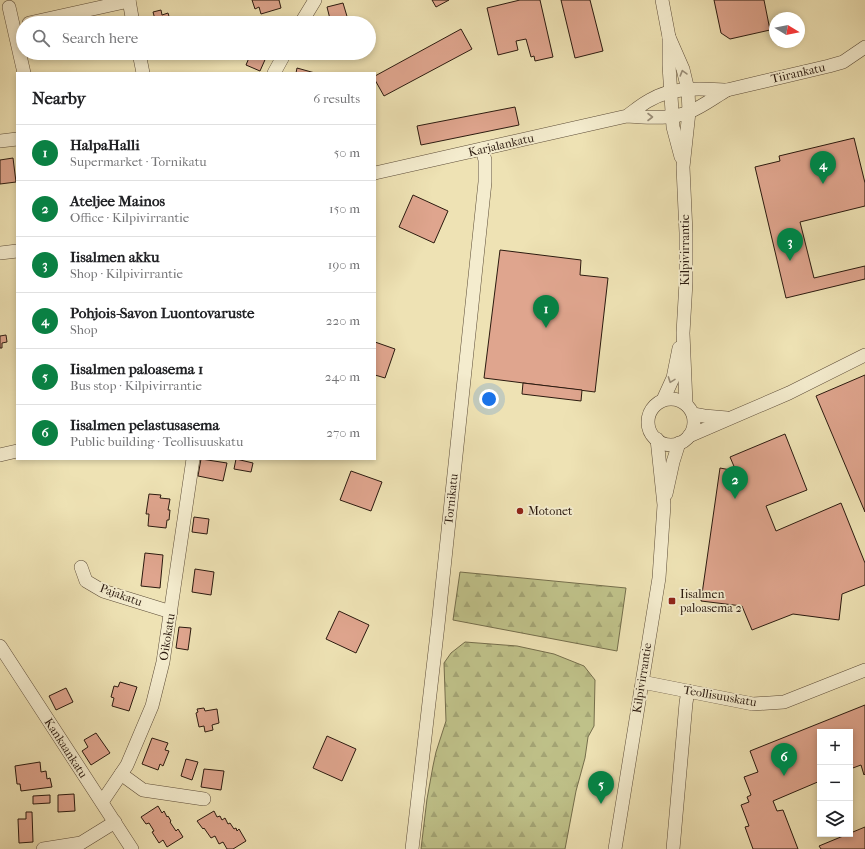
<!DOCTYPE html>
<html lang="en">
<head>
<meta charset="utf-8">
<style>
  body { margin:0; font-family:"IM FELL French Canon",serif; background:#f2f2f2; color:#202124 }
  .controls { position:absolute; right:12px; bottom:12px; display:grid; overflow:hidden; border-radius:0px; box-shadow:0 2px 6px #0003 }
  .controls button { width:36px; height:36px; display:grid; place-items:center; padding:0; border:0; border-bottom:1px solid #e0e0e0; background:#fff; color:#202124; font:20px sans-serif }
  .compass { position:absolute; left:769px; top:12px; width:36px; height:36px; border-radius:50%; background:#fff; box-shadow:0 2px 6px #0003; rotate:100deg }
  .you { position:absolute; left:489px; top:399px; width:14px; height:14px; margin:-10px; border:3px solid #fff; border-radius:50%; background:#1a73e8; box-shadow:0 0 0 6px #1a73e833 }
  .badge { display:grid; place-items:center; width:26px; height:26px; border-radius:50%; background:#0b8043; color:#fff; font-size:13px; font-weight:700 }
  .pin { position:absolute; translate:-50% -33px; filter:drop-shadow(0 1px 2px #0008) }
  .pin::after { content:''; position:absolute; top:21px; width:14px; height:12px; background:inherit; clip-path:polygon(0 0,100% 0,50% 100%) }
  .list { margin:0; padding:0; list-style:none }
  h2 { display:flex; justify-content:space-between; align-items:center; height:52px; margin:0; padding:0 16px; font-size:17px }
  h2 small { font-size:13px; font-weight:400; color:#757577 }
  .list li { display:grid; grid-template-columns:26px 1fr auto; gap:12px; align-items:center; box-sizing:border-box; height:56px; padding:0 16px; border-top:1px solid #e0e0e0 }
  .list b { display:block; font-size:15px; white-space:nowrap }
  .list p { margin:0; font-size:13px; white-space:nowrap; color:#757577 }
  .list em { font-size:13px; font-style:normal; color:#757577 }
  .icon { flex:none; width:22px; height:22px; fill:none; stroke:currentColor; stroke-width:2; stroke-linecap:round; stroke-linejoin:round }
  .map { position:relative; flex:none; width:865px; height:849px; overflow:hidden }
  .search { position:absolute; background:#fff; box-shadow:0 2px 6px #0003; left:16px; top:16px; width:360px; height:44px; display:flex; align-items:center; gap:10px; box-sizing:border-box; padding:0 14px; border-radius:22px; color:#757577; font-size:15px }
  .panel { position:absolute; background:#fff; box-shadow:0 2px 6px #0003; left:16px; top:72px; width:360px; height:388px; border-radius:0px }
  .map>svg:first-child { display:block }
  .forest { fill:url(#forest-firs); stroke:#756e4c }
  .building { fill:#dfa58e; stroke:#2b1a0f }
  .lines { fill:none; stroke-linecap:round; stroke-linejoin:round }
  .minor-casing { stroke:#5c4c38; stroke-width:14 }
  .minor { stroke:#f4ecce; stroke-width:13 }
  .oneway { stroke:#9a8e78 }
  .poi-dot { fill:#8f2418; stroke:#f4ecce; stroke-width:1.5 }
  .labels { text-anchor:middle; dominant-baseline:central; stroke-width:3.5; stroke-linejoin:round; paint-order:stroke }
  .street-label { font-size:12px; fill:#2b1a0f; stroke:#f4ecce }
  .poi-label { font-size:12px; fill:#2b1a0f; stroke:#f4ecce; text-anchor:start }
</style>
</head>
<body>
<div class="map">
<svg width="865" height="849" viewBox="0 0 865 849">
  <defs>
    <pattern id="forest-firs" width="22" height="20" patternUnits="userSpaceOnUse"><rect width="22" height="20" fill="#bfc189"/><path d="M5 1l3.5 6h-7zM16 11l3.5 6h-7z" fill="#a4a575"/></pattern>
  </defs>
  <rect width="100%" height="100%" fill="#eee2b4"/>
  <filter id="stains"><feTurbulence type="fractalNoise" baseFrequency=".005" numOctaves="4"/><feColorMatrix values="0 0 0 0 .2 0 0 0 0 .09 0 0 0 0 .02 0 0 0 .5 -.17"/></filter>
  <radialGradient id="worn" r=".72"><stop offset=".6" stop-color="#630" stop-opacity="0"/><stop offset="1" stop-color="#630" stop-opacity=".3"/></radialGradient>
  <g class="forest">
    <polygon points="460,572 626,588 617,651 453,620"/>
    <polygon points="465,642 517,646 554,654 584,666 595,680 594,726 588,737 585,758 576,791 565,849 421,849 427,799 433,766 436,752 446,721 444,663 451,653"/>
  </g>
  <g class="building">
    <polygon points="252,0 279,0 281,8 261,14 259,7 255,9"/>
    <polygon points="432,0 449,0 436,7"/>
    <polygon points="520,0 540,0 553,57 535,61 534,56 531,57 526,39 516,41 518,50 498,55 487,8"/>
    <polygon points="561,0 590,0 603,51 575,58"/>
    <polygon points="714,0 764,0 770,30 730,39 721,33"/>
    <polygon points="343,3 349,23 331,23 327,7"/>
    <polygon points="161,10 162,15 168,13 171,23 156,23 153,12"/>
    <polygon points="461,29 472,49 384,96 375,80 375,76"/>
    <polygon points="251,53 268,53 260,71 246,65"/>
    <polygon points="297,68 315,73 296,73"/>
    <polygon points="515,107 519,125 421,145 417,126"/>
    <polygon points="854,138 865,183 865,206 800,222 814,278 865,266 865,279 786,298 755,167 780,161 779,156"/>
    <polygon points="13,158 16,182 0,184 0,160"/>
    <polygon points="413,195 448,211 434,243 399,227"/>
    <polygon points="500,250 581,260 580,275 608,278 595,392 484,378"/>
    <polygon points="6,335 7,342 2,343 2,348 0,348 0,336"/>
    <polygon points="375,342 395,349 385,378 375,375"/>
    <polygon points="865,375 865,512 816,396"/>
    <polygon points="523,383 582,390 581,401 522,394"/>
    <polygon points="785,434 807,490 766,506 776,531 841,503 865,563 865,585 842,594 839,620 793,614 752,630 742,606 701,601 720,468 736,471 730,457"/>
    <polygon points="201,459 227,463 223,481 198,476"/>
    <polygon points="236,459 253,463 251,472 234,469"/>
    <polygon points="351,471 382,482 371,511 340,500"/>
    <polygon points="149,494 161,495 160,498 170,499 168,510 170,510 169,520 167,520 166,528 148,526 149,514 146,514"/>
    <polygon points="194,517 209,519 207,534 192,532"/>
    <polygon points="145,553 163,555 160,588 141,586"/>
    <polygon points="195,569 214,572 211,595 192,592"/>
    <polygon points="339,611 369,625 356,653 326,639"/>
    <polygon points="179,627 191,628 188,650 176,648"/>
    <polygon points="120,682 137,687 129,711 112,706 114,698 111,697 114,686 118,687"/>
    <polygon points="66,688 73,702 56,710 49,696"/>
    <polygon points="865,705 865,774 864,775 861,765 850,769 850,732 820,732 820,781 773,801 777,811 783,810 798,849 753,849 745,827 749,826 741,805 749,802 747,797 751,795 744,777 758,772 750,751"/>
    <polygon points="204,708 205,711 217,709 219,723 212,725 213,730 205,732 204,726 199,727 196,713 198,712 197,709"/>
    <polygon points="96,733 110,753 91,765 82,751 88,747 84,740"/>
    <polygon points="327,736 356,749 342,781 313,768"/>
    <polygon points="152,738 168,743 165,750 169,751 163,766 160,764 158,770 142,764"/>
    <polygon points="186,759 198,762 192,780 181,776"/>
    <polygon points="40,762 41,772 46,771 47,779 50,778 52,787 21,791 20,784 17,784 15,766"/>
    <polygon points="204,769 224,771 221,790 201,787"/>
    <polygon points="74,794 75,811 58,812 58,795"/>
    <polygon points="50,795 50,803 33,804 33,796"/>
    <polygon points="158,806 162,813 164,811 167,817 168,816 171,821 170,822 176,831 178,829 183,837 167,847 163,840 159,843 152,832 154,831 149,823 146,824 141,817"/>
    <polygon points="214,811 217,817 220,816 222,820 225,818 228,824 230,823 234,829 236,828 237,831 239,829 246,841 233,849 227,849 223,842 219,844 215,836 211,838 204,828 203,829 197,821"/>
    <polygon points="26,812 32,812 33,842 19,843 18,819 26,819"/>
    <polygon points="865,827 865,849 821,849 819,846"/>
  </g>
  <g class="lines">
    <g class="minor-casing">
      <g id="minor">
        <polyline points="129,0 133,23"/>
        <polyline points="662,0 669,37 669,65 673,127 681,157"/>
        <polyline points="9,7 24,73"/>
        <polyline points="29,23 129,1"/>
        <polyline points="301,23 315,0"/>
        <polyline points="669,37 683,69 688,90 689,112 683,167 686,233 686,282 683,333 686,404"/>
        <polyline points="139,53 143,73"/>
        <polyline points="274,73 285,53"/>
        <polyline points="727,90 829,66 843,62 865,47"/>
        <polyline points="0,141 17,139"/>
        <path d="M375,173L627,116C646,117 670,120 689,112C702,107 715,97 727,90C702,89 673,86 650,100C642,104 634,111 627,116"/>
        <polyline points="0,253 17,251"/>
        <circle cx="671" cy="422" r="23"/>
        <polyline points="663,400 673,378 679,348"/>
        <polyline points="693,414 704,416 727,418"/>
        <polyline points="689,436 789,393 865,355"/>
        <polyline points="0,455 17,451"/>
        <polyline points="666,494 673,462 679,443"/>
        <polyline points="81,567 86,581 103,591 171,612"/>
        <polyline points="0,646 132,849"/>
        <polyline points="642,682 753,704 784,702 865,670"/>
        <polyline points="121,774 143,790 204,799"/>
        <polyline points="102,802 127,765 152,706 163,662 193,459"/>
        <polyline points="43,849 81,843 115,822"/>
        <polyline points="412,849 438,625 485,182 485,160 482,149"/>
        <polyline points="615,849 659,578 664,505 657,439"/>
        <polyline points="673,849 686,703 688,691"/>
      </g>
    </g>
    <use href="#minor" class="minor"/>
  </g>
  <defs><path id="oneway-chevron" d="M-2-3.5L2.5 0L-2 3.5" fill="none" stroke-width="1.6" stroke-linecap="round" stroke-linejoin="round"/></defs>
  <g class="oneway">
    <use href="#oneway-chevron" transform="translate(683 73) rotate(-106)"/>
    <use href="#oneway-chevron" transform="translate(650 117)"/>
    <use href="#oneway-chevron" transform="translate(671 380) rotate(110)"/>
  </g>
  <g class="poi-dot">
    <circle cx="520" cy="511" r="4"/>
    <rect x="668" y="597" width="8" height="8" rx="2"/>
  </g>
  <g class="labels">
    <g class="street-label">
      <text transform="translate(798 73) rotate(-13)">Tiirankatu</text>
      <text transform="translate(501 145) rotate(-13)">Karjalankatu</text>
      <text transform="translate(685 250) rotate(-90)">Kilpivirrantie</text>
      <text transform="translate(451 499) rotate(-84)">Tornikatu</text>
      <text transform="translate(121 595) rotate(20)">Pajakatu</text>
      <text transform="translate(167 637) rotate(-81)">Oikokatu</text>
      <text transform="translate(642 678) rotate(-81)">Kilpivirrantie</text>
      <text transform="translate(720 696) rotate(10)">Teollisuuskatu</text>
      <text transform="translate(66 748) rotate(57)">Kankaankatu</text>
    </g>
    <g class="poi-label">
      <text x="528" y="511">Motonet</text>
      <text x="680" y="594">Iisalmen<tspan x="680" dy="14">paloasema 2</tspan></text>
    </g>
  </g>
  <rect width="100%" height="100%" filter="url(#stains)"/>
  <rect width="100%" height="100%" fill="url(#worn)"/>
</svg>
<div class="controls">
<button>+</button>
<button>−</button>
<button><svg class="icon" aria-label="layers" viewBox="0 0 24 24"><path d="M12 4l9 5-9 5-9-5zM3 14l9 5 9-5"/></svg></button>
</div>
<svg class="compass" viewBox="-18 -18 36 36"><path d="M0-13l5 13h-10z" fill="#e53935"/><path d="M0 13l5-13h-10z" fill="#757577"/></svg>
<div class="you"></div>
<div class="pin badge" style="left:546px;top:328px">1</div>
<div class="pin badge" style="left:735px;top:499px">2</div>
<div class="pin badge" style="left:790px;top:261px">3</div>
<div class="pin badge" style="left:823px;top:184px">4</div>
<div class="pin badge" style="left:601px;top:804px">5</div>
<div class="pin badge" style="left:784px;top:776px">6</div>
<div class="search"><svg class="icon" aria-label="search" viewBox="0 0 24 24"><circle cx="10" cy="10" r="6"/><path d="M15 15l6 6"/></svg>Search here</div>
<section class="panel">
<h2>Nearby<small>6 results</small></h2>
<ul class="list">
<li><span class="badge">1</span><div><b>HalpaHalli</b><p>Supermarket · Tornikatu</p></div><em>50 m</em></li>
<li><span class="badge">2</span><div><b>Ateljee Mainos</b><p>Office · Kilpivirrantie</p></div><em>150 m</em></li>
<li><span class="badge">3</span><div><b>Iisalmen akku</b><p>Shop · Kilpivirrantie</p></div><em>190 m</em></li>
<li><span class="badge">4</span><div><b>Pohjois-Savon Luontovaruste</b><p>Shop</p></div><em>220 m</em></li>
<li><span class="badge">5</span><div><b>Iisalmen paloasema 1</b><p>Bus stop · Kilpivirrantie</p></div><em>240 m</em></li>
<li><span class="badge">6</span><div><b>Iisalmen pelastusasema</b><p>Public building · Teollisuuskatu</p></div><em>270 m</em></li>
</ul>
</section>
</div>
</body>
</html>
